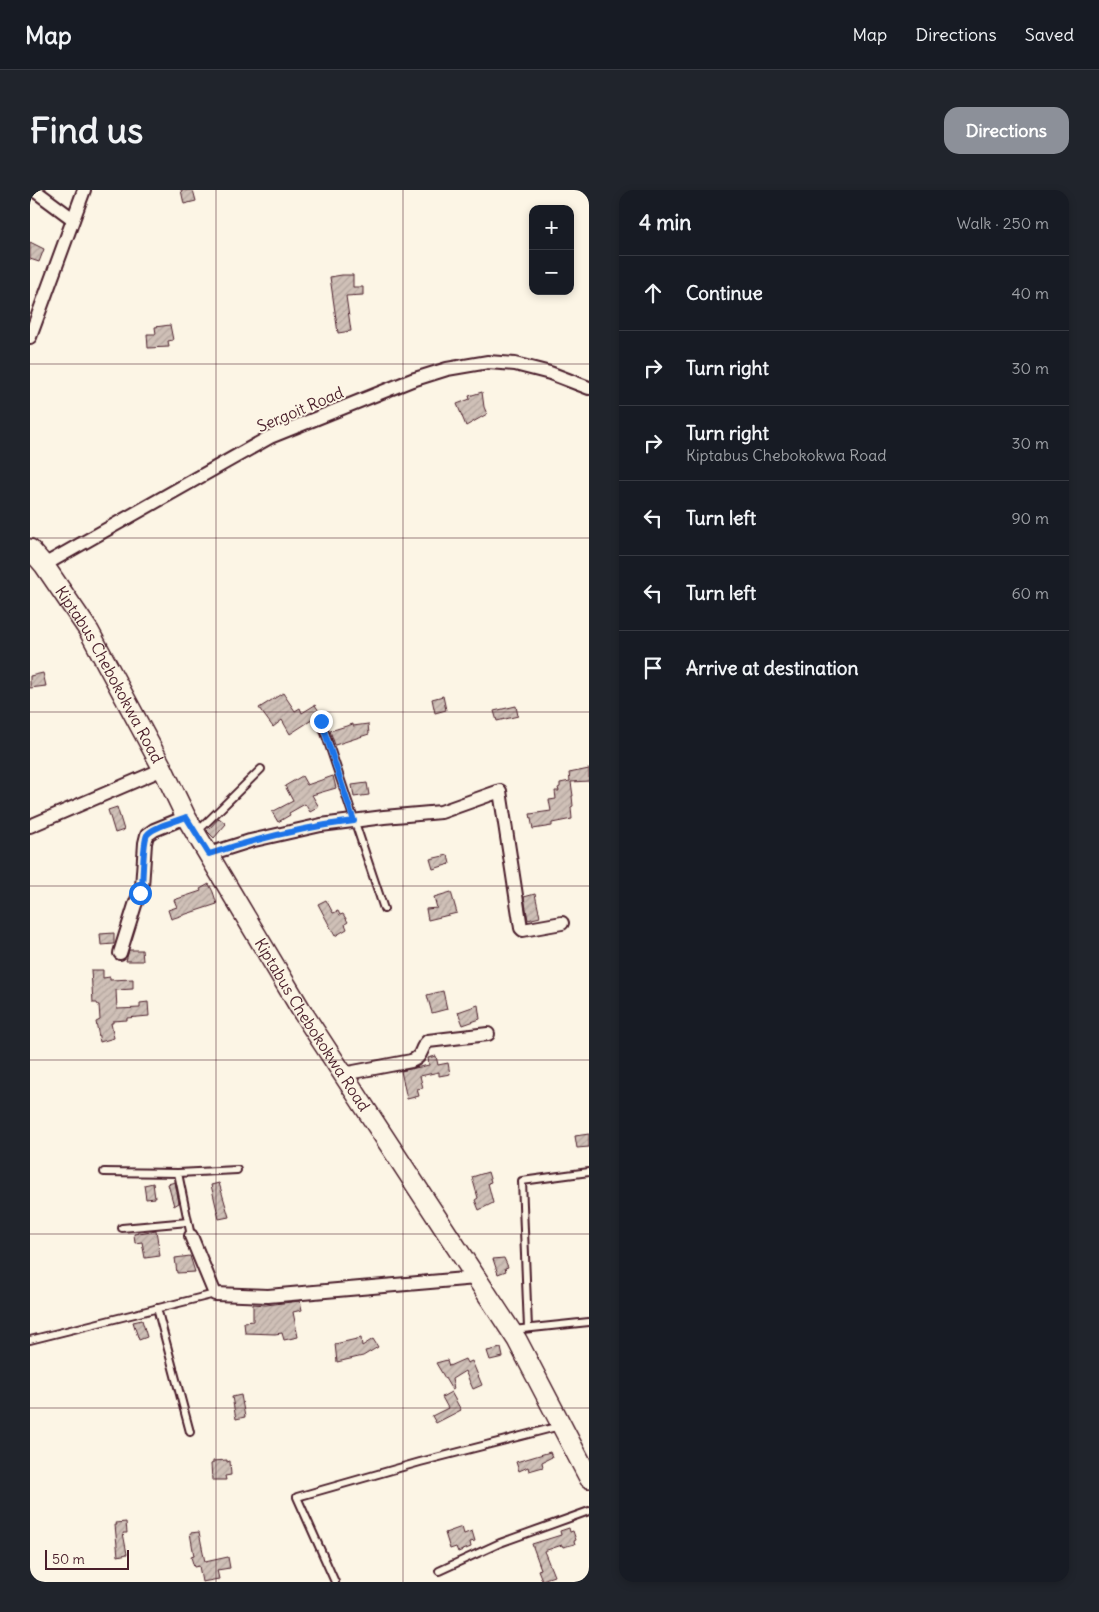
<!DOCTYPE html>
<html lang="en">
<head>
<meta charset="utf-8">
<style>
  body { margin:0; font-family:Delius,sans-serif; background:#20242c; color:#f1f3f6 }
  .controls { position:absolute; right:15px; top:15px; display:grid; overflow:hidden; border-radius:10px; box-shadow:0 2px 8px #0003 }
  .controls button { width:45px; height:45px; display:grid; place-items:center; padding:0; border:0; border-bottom:1px solid #363941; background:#171b24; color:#f1f3f6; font:25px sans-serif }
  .scale { position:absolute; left:15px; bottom:12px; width:84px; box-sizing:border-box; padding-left:5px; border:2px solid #4a1f2b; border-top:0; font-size:14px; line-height:18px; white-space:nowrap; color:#4a1f2b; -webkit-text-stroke:4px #fcf5e5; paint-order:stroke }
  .stop { position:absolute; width:15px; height:15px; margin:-11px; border:4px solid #1a73e8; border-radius:50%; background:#fff }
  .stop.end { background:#1a73e8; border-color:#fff; box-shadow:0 1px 5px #0008 }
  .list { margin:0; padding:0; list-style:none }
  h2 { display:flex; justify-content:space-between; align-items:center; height:65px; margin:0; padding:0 20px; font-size:21px }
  h2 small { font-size:16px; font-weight:400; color:#9ea1a6 }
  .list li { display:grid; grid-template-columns:32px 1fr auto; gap:15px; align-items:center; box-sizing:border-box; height:75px; padding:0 20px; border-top:1px solid #363941 }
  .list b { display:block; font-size:19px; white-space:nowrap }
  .list p { margin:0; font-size:16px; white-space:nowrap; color:#9ea1a6 }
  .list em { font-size:16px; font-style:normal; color:#9ea1a6 }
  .icon { flex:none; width:28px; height:28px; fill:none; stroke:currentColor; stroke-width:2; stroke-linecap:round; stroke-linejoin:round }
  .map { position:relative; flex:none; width:559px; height:1392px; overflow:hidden; border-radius:15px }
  header { display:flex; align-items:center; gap:30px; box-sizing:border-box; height:70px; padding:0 25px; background:#171b24; border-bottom:1px solid #363941 }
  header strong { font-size:24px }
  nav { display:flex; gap:28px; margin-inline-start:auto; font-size:18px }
  .intro { display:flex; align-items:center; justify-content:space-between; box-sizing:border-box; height:120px; padding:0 30px }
  h1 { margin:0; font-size:35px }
  .button { padding:12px 22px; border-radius:15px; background:#8c9099; color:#fff; font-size:18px; font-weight:700 }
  main { display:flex; gap:30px; padding:0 30px }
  aside { flex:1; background:#171b24; border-radius:15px; box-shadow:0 2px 8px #0003 }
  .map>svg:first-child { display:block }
  .building { fill:url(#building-hatch); stroke:#4a1f2b }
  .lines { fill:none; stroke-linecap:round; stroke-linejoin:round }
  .lane-casing { stroke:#4a1f2b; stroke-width:10 }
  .street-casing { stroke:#4a1f2b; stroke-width:16 }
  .secondary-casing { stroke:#4a1f2b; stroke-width:22 }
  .lane { stroke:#fcf5e5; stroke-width:6 }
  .street { stroke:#fcf5e5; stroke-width:12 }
  .secondary { stroke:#fcf5e5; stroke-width:19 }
  .route { stroke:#1a73e8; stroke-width:6 }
  .grid { fill:none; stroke:#4a1f2b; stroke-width:1; stroke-opacity:0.55 }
  .labels { text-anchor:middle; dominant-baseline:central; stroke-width:4; stroke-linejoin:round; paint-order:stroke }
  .street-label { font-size:16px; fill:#4a1f2b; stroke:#fcf5e5 }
</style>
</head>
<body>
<header>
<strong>Map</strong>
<nav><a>Map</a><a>Directions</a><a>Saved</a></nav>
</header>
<div class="intro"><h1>Find us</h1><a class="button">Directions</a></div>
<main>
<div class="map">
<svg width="559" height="1392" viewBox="0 0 559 1392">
  <defs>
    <pattern id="building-hatch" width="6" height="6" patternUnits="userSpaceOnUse" patternTransform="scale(1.25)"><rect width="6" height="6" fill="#cfc0b7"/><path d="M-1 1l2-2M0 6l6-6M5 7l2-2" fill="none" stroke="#b3a59e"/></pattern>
  </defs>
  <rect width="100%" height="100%" fill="#fcf5e5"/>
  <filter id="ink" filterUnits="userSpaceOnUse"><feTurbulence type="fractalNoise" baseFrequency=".02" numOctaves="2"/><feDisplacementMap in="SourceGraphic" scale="10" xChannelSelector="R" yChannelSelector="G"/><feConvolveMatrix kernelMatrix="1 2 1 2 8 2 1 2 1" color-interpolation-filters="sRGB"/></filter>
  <g filter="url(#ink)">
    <g class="building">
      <polygon points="151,0 163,0 166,11 154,14"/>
      <polygon points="0,52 14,59 9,72 0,69"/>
      <polygon points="312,85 323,85 323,97 333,97 333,105 316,106 321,141 308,143 300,87"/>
      <polygon points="140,135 143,150 138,151 139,157 118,158 117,144 126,144 125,137"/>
      <polygon points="452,202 454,217 457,224 436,236 427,214 440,209 439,206"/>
      <polygon points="13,483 16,496 0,498 0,486"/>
      <polygon points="253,503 265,521 270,518 272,523 285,515 291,524 260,544 252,530 243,537 229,518"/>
      <polygon points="413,506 416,520 405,523 402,509"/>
      <polygon points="486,516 488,526 467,531 464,521"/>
      <polygon points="323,534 323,536 338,534 339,544 305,555 300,541"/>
      <polygon points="559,579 559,591 541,592 543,606 542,606 543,616 541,617 542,629 522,633 522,636 503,639 500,624 521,621 519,610 526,609 525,601 529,601 528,598 530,597 530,593 540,591 539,583"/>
      <polygon points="272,586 277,595 303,586 306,598 282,605 289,617 280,622 275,614 259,623 260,625 248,632 242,622 263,611 255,596"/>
      <polygon points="337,593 339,605 324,607 322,595"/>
      <polygon points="87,617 94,640 85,643 78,620"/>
      <polygon points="189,628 196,634 184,648 177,641"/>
      <polygon points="418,665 420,674 403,679 400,669"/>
      <polygon points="179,694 183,702 187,714 141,729 138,720 147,717 144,710 171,701 170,699"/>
      <polygon points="421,702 427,723 398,730 396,719 407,718 404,707"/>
      <polygon points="505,704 510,727 498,730 494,707"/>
      <polygon points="296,710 303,723 308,721 310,725 313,724 318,732 315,734 317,739 305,746 288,714"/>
      <polygon points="84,743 84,754 71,755 70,744"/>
      <polygon points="99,760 112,760 113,771 96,771"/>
      <polygon points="61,780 73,780 73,788 80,787 80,790 103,789 103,799 86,800 87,819 110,818 110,813 118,812 119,826 97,828 97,830 83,831 83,833 81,833 84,848 70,852 66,832 70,830 69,815 68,815 67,813 63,813"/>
      <polygon points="413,801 417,819 402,823 397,805"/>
      <polygon points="448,815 450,829 433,835 428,822"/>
      <polygon points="406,866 408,875 418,873 420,884 409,886 409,882 390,886 393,898 387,899 389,906 377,909 371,881 399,875 398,868"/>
      <polygon points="559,944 559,957 547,958 545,946"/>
      <polygon points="458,982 461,992 458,993 463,1013 449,1020 445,1010 448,1008 442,987"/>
      <polygon points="145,992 149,1013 144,1016 138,994"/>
      <polygon points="123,993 125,1008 116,1009 114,995"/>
      <polygon points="189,993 199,1027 189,1029 181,995"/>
      <polygon points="126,1040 130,1066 115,1068 112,1052 105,1053 104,1044"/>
      <polygon points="160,1066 165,1082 147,1083 145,1068"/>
      <polygon points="474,1068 478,1077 475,1078 476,1081 468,1084 463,1069"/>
      <polygon points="270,1111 272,1120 263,1122 268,1147 254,1150 252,1143 245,1144 215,1143 214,1132 223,1131 223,1114 236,1115"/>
      <polygon points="112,1130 117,1147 109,1150 103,1132"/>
      <polygon points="331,1148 332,1156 343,1149 348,1157 333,1166 307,1172 305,1154"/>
      <polygon points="471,1158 473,1167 460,1170 457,1161"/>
      <polygon points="435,1169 437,1173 442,1171 452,1195 443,1199 435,1181 422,1189 424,1199 422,1200 406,1173 417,1170 419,1176"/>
      <polygon points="421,1202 431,1220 406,1233 402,1226 418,1218 412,1207"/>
      <polygon points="211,1205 215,1227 206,1229 202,1207"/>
      <polygon points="520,1262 522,1267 512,1272 513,1277 499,1281 498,1277 489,1281 486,1272"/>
      <polygon points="197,1270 197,1272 200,1271 201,1285 195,1286 196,1290 182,1290 181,1274 183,1273 183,1271"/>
      <polygon points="96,1332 97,1343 93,1343 97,1364 88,1366 85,1335 87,1335 86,1333"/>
      <polygon points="432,1337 434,1344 442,1341 445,1351 440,1352 441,1357 428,1362 426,1357 420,1359 415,1343"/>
      <polygon points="539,1338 540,1342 543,1341 546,1350 544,1351 545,1354 533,1357 532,1355 514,1361 524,1386 512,1390 508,1380 511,1379 502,1354 531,1345 530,1341"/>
      <polygon points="169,1342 175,1372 198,1367 200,1378 187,1380 189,1389 172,1392 169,1376 164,1377 161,1367 164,1366 160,1343"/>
    </g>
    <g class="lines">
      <g class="lane-casing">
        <g id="lane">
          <polyline points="291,531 354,719"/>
          <polyline points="167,642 231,579"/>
          <polyline points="74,982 148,983"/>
          <polyline points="92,1038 158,1032"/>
          <polyline points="161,1046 148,983 207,980"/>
          <polyline points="127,1118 160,1242"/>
          <polyline points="498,1138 492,991 559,982"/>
          <polyline points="483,1140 559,1132"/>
          <polyline points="0,1150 185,1104"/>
          <polyline points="409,1381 470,1353 559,1321"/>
          <polyline points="305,1392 267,1307 390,1272 530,1236"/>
        </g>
      </g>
      <g class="street-casing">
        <g id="street">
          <polyline points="4,0 43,29"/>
          <polyline points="0,147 54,0"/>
          <polyline points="14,375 240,247 382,190 417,179 458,172 485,174 520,183 559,198"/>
          <polyline points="0,636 133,579"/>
          <polyline points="179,664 220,651 291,635 354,627 411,622 470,601 491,738 493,740 532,733"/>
          <polyline points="90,763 105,715 112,697 115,653 117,645 124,640 156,627"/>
          <path d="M313,884L381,871C394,866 389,859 398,851L458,844"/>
          <polyline points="161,1046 185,1104 238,1106 446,1088"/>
        </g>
      </g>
      <g class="secondary-casing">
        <g id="secondary">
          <path id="s1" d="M0,359L14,375L59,441L133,579L156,627L273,823L487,1150L559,1288"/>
        </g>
      </g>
      <use href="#lane" class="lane"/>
      <use href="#street" class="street"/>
      <use href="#secondary" class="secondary"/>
    </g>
  </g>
  <g class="lines" filter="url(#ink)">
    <path class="route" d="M110,703L112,696C113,687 113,652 117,645C122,637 147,631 156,627L179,664C226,649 274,637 324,631L291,531"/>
  </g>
  <path class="grid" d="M186,0V1392M373,0V1392M0,174H559M0,348H559M0,522H559M0,696H559M0,870H559M0,1044H559M0,1218H559"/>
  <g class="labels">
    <g class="street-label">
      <text transform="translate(270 219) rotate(-23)">Sergoit Road</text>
      <text stroke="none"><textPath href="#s1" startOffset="149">Kiptabus Chebokokwa Road</textPath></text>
      <text stroke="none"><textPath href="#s1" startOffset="554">Kiptabus Chebokokwa Road</textPath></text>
    </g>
  </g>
</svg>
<div class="controls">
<button>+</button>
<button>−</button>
</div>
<div class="scale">50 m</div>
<div class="stop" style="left:110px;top:703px"></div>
<div class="stop end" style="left:291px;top:531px"></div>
</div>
<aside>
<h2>4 min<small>Walk · 250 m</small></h2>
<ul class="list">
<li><svg class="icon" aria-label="ahead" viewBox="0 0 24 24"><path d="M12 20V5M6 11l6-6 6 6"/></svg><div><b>Continue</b></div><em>40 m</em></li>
<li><svg class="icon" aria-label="right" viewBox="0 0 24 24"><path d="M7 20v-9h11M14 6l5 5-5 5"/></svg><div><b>Turn right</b></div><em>30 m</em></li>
<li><svg class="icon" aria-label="right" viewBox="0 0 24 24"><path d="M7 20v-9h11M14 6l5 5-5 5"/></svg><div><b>Turn right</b><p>Kiptabus Chebokokwa Road</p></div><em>30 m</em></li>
<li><svg class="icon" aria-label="left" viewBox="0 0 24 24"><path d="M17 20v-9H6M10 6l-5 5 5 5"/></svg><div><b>Turn left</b></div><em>90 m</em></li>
<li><svg class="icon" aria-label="left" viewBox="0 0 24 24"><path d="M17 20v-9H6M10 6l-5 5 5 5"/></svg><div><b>Turn left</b></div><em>60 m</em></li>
<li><svg class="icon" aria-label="arrive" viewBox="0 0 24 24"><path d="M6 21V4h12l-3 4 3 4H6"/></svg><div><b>Arrive at destination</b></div></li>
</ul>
</aside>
</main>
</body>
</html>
